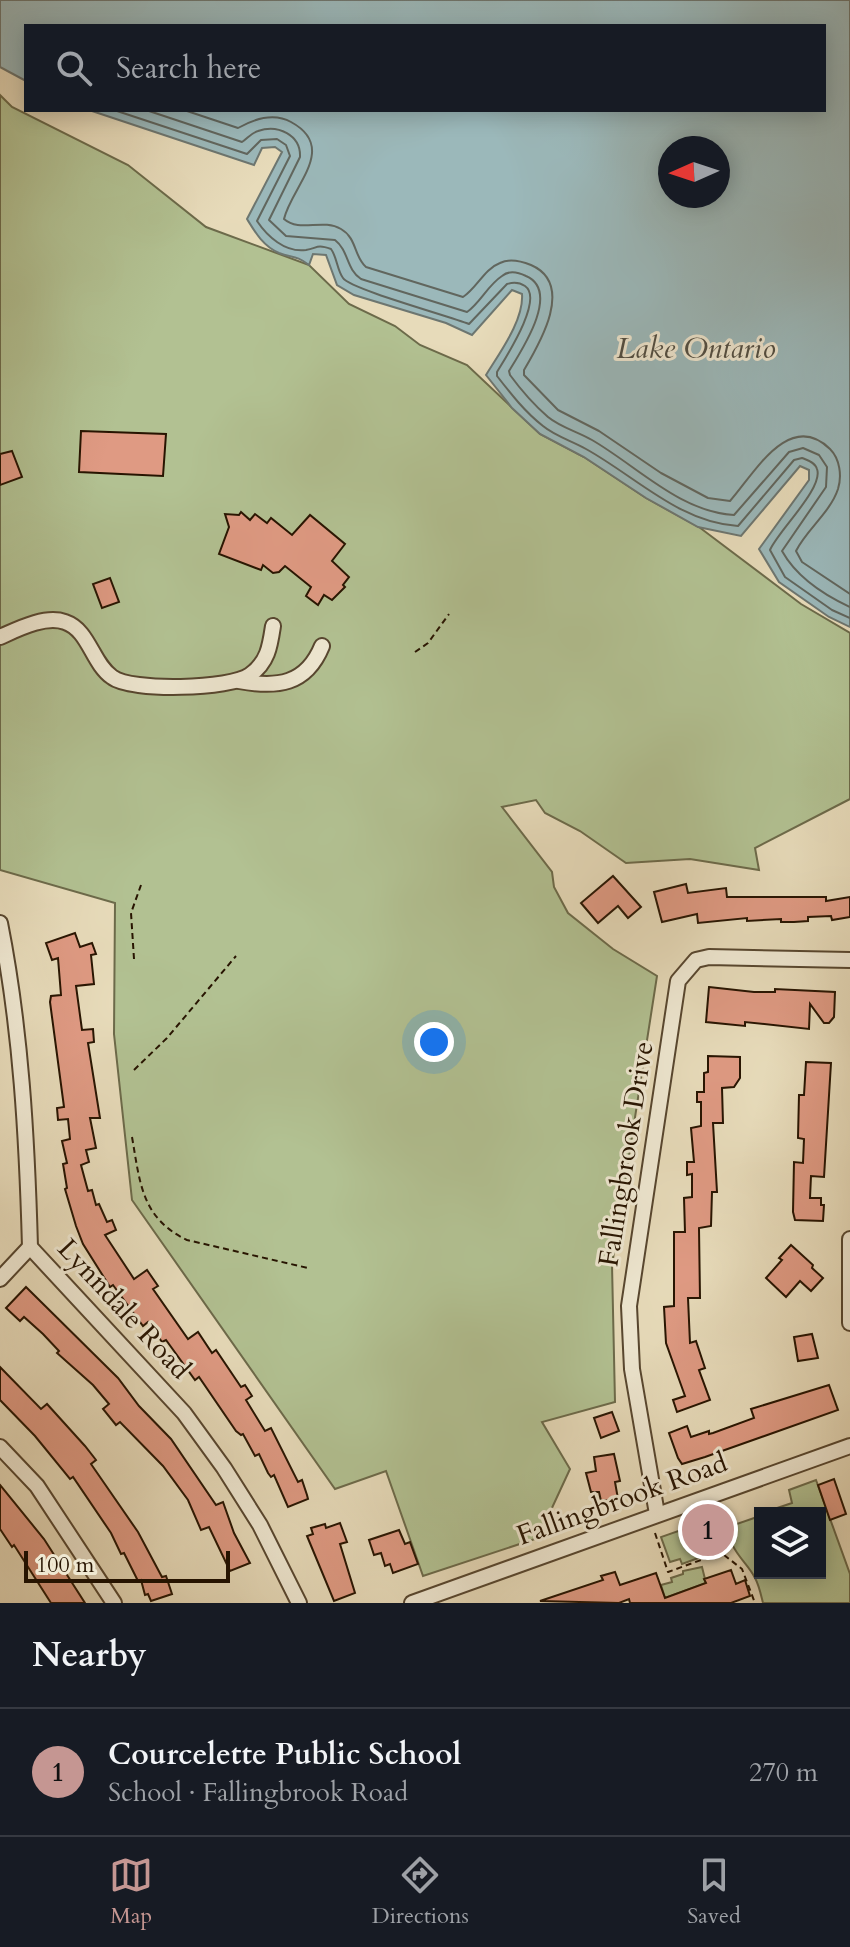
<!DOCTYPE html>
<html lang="en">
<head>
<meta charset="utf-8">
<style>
  body { margin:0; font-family:Cardo,serif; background:#242831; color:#f1f3f6 }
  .controls { position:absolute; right:24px; bottom:24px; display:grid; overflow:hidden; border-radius:0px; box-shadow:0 4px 20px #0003 }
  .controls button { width:72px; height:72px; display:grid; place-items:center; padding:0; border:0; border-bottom:2px solid #363941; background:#171b24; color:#f1f3f6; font:40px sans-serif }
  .compass { position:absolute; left:658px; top:136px; width:72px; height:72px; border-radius:50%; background:#171b24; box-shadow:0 4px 20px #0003; rotate:267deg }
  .scale { position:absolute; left:24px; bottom:20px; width:206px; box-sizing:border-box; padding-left:8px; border:4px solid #271401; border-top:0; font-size:22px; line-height:28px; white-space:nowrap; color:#271401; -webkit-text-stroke:6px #efe8d2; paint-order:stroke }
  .you { position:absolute; left:434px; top:1042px; width:28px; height:28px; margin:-20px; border:6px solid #fff; border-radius:50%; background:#1a73e8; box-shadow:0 0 0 12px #1a73e833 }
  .badge { display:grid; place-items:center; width:52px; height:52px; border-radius:50%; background:#c59692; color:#111; font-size:26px; font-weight:700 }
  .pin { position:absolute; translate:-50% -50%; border:4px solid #fff; box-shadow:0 2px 8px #0006 }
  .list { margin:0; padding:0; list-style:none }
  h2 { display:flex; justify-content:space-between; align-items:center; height:104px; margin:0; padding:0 32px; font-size:34px }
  h2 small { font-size:26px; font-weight:400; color:#9ea1a6 }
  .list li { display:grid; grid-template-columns:52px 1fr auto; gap:24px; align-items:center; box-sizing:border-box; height:128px; padding:0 32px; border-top:2px solid #363941 }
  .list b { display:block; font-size:30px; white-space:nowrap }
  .list p { margin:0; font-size:26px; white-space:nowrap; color:#9ea1a6 }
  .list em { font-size:26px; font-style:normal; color:#9ea1a6 }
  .icon { flex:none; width:44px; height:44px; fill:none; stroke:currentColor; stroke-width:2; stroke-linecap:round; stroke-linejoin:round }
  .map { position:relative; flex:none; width:850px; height:1603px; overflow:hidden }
  .search { position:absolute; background:#171b24; box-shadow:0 4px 20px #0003; left:24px; right:24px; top:24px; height:88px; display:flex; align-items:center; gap:20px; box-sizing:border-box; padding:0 28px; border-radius:0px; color:#9ea1a6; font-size:30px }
  .sheet { height:232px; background:#171b24 }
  nav { display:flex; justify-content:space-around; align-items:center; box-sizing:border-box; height:112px; border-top:2px solid #363941; background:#171b24; font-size:22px; color:#9ea1a6 }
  nav a { display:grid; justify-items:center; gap:4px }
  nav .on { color:#c59692 }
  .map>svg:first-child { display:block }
  .green { fill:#b2c192; stroke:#6c6a4a; stroke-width:2 }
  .water { fill:#9bb8ba; stroke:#6d7670; stroke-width:2; fill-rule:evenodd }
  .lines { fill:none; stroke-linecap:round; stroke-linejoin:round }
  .shore { stroke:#61665e; stroke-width:2 }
  .building { fill:#df9a83; stroke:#271401; stroke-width:2 }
  .minor-casing { stroke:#57462f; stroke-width:18 }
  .path { stroke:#271401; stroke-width:2; stroke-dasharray:6 4; stroke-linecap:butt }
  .minor { stroke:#efe8d2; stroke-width:14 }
  .labels { text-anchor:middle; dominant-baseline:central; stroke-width:6; stroke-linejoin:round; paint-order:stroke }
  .street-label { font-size:28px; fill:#271401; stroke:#efe8d2 }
  .water-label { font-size:30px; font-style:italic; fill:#504d42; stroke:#efe8d2 }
</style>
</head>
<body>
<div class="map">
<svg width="850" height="1603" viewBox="0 0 850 1603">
  <rect width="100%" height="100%" fill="#e7dbba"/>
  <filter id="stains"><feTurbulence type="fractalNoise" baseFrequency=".0025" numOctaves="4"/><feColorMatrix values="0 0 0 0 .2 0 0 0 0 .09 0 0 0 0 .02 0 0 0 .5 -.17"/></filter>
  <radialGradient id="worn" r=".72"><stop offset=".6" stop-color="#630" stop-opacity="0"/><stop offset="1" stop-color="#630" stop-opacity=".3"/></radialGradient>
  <g class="green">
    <polygon points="0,95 12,107 128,165 206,227 309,265 349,304 395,326 420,345 467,365 540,434 584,457 646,498 699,527 801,604 850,633 850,799 755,848 759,870 690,859 626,863 580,831 545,813 536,800 502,807 552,872 554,887 568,913 613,949 657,976 612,1265 615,1402 542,1422 570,1469 545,1523 547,1535 423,1576 386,1471 335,1489 132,1200 114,1034 115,903 0,870"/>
    <path d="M816,1480L850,1574V1603H763C761,1595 759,1585 755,1578C747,1561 725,1548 731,1526L760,1516V1573H820V1513H762L792,1503L789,1490Z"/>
    <polygon points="710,1520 718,1543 715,1552 682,1564 680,1559 670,1562 661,1537"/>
    <polygon points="702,1567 706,1583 665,1598 661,1585 672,1582 671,1578 683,1574 683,1571"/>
  </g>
  <path class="water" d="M0,0H850V627L829,617L779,582L759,549L809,480V470L800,466L741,536L698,527L646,498L584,457L540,434L512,408L486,375C500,352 524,320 522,294L512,290L472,335L446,323L354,295L337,285L326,255L313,254L309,265C296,255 292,258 279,253C263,246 255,232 247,219L282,152L275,147L262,148L254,165L89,110H824V26H26V81L0,67ZM670,148H718V196H670Z"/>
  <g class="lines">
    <g class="shore">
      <path d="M114,110L247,154L261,140L277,139L286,145L290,156L257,221C267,236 285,253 306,250C318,248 316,244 331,249C337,257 337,270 343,278C350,289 449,316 469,324L507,284C513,282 519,282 525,286C544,299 506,357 497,372V376C511,394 525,412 543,426C555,436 572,441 586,449C635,476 680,523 738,526L794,460L802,458C807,460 815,462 817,469C824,488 778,531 770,550L785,577L832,610L850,618"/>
      <path d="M146,110L242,142C247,139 251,133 258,131C278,124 301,135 300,157L269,220L286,236L335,240C349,251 346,269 361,279L467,312C480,303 488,285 502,276C509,270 518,272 526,276C561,291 522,350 509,371L510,375C521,390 533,404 548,417C560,427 578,432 592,440C637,466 680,512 734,515L789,452L803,448L819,455L827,467L826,487L782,551C796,576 824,595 850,607"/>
      <path d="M184,110L238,128C254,119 273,112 291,122C339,148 291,187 284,219C300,233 322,218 341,229C357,238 354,257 366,267L463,297C477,288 484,269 500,263C510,258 521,261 531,265C575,284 540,343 524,370V375L558,410L599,431L661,473L708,498L730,501C754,474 789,409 830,449C840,459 842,476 838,489C830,513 806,530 796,551L802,562L850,594"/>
    </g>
  </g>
  <g class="building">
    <polygon points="81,431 166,434 163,476 79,472"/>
    <polygon points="12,451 22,477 0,485 0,454"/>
    <polygon points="241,512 250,520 255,514 267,523 271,518 292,535 310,515 345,544 332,561 349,577 343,585 345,587 332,600 324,595 318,605 306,596 311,587 285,566 279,572 273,573 263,565 261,570 219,554 229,527 225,514 239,515"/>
    <polygon points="110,578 119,602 102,608 93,584"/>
    <polygon points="613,876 641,907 628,918 618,906 598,923 581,903"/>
    <polygon points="686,884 688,893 726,888 727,897 826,897 826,901 850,897 850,917 832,920 831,916 808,917 808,921 794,922 781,922 781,919 747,921 747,918 698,923 697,914 662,922 654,892"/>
    <polygon points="75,933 80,947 92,943 96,954 91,955 94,984 76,986 82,1030 93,1029 94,1042 88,1043 100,1118 90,1118 96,1148 86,1150 89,1162 81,1165 88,1191 92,1190 96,1205 99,1204 107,1222 112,1220 116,1230 105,1235 134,1279 147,1270 158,1286 153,1289 188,1339 198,1332 212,1353 216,1350 241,1387 245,1385 252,1396 246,1400 265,1431 271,1428 298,1482 302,1480 307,1495 308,1499 288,1507 274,1475 271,1477 268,1473 259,1454 255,1456 243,1434 241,1435 236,1431 199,1377 195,1380 166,1340 162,1342 148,1322 143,1326 113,1285 110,1287 83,1244 76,1226 65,1189 67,1188 63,1164 67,1163 62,1141 70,1139 68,1119 58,1120 57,1108 64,1107 50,1002 51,996 61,995 58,958 52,960 46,943"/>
    <polygon points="709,987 754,992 775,992 775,989 835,992 834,1017 829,1023 824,1023 810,1004 809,1029 745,1022 745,1026 706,1022"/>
    <polygon points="708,1056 740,1057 740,1078 734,1087 722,1088 723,1123 713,1123 717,1192 712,1192 711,1226 699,1228 700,1298 688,1298 690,1343 696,1341 705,1368 699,1370 710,1400 677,1412 673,1400 685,1396 666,1343 664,1307 674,1306 674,1232 685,1232 684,1198 692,1197 692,1174 687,1175 687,1162 694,1162 691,1128 701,1126 701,1102 697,1102 697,1092 704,1092 704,1073 708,1072"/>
    <polygon points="806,1062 831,1063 824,1177 811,1176 810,1198 821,1198 821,1205 824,1205 823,1221 795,1220 793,1212 794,1162 803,1163 804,1139 798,1138 799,1095 804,1095"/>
    <polygon points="791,1245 813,1265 812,1268 823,1278 811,1291 800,1281 786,1297 766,1278 782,1260 779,1258"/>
    <polygon points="26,1287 118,1378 139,1406 171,1439 216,1505 223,1502 234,1533 250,1563 230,1571 209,1527 201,1530 188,1500 163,1466 120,1422 116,1425 103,1409 109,1404 93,1385 57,1353 59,1351 43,1334 24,1317 20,1321 6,1308"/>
    <polygon points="812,1334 818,1358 798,1361 794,1337"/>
    <polygon points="0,1367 41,1409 47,1404 85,1446 96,1460 91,1464 138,1532 162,1577 166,1576 172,1594 151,1601 148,1594 145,1595 141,1580 138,1581 124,1553 121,1554 111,1533 73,1477 70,1479 35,1436 0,1400"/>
    <polygon points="829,1385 838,1410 705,1457 682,1464 678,1458 669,1433 687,1426 691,1437 709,1431 709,1434 713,1433 754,1418 751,1409"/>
    <polygon points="612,1412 619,1431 601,1438 594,1418"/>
    <polygon points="614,1454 620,1481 615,1482 618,1499 601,1501 599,1492 591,1492 586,1473 596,1471 594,1457"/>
    <polygon points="834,1479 846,1514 830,1520 818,1485"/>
    <polygon points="0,1485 44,1539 85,1603 51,1603 14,1545 12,1547 0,1529"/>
    <polygon points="340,1523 347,1542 340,1544 355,1593 334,1601 307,1536 313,1534 311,1528 325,1524 326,1528"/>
    <polygon points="399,1530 405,1544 410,1542 418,1564 393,1573 390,1564 385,1566 381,1553 374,1555 369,1540"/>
    <polygon points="731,1570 736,1584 745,1580 750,1596 731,1603 630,1603 629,1599 619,1603 540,1601 603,1580 601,1576 615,1572 620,1585 656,1573 665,1598 706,1583 704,1579"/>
  </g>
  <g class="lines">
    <g class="minor-casing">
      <g id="minor">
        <path d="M0,637C18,629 45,615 65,622C89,630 92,663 112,677C131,692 231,689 250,675C268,662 270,646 273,626"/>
        <path d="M239,681C277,688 306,685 322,646"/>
        <path d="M0,923C21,1029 27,1138 30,1247L184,1413L224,1468L260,1525L299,1603"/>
        <polyline points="850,1239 850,1323"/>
        <polyline points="0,1279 30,1247"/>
        <polyline points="0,1447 37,1486 114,1603"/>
        <polyline points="657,1514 632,1369 629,1306 678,981 696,960 709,957 850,960"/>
        <polyline points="412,1603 850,1446"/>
      </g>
    </g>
    <g class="path">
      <polyline points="415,652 428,643 449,614"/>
      <polyline points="134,959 131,913 141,885"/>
      <polyline points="134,1070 167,1038 236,956"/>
      <path d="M132,1137C140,1182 141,1218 187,1240L308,1268"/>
      <polyline points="655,1533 668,1572 712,1556 724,1555 742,1569 755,1603"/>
    </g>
    <use href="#minor" class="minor"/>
  </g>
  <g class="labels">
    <g class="street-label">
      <text transform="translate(626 1154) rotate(-81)">Fallingbrook Drive</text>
      <text transform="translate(124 1309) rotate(47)">Lynndale Road</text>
      <text transform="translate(622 1499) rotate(-20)">Fallingbrook Road</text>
    </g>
    <g class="water-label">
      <text x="696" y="348">Lake Ontario</text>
    </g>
  </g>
  <rect width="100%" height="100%" filter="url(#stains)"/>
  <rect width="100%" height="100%" fill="url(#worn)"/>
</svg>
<div class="controls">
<button><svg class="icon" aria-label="layers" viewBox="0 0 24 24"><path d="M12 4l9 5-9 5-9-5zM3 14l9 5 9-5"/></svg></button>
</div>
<svg class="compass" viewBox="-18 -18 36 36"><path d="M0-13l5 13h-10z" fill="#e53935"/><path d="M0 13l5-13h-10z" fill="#9ea1a6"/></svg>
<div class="scale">100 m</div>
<div class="you"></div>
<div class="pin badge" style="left:708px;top:1530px">1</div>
<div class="search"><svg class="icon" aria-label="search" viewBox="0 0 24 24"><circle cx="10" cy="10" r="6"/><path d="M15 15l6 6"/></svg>Search here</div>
</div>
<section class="sheet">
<h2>Nearby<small></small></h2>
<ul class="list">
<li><span class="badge">1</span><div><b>Courcelette Public School</b><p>School · Fallingbrook Road</p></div><em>270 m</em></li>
</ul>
</section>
<nav>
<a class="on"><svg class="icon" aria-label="map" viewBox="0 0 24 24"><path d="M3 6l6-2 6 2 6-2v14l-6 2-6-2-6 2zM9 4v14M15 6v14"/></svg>Map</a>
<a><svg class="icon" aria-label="directions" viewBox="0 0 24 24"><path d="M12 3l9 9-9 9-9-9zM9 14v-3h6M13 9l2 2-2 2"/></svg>Directions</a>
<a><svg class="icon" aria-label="saved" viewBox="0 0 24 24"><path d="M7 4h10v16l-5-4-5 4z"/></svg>Saved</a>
</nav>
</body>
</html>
